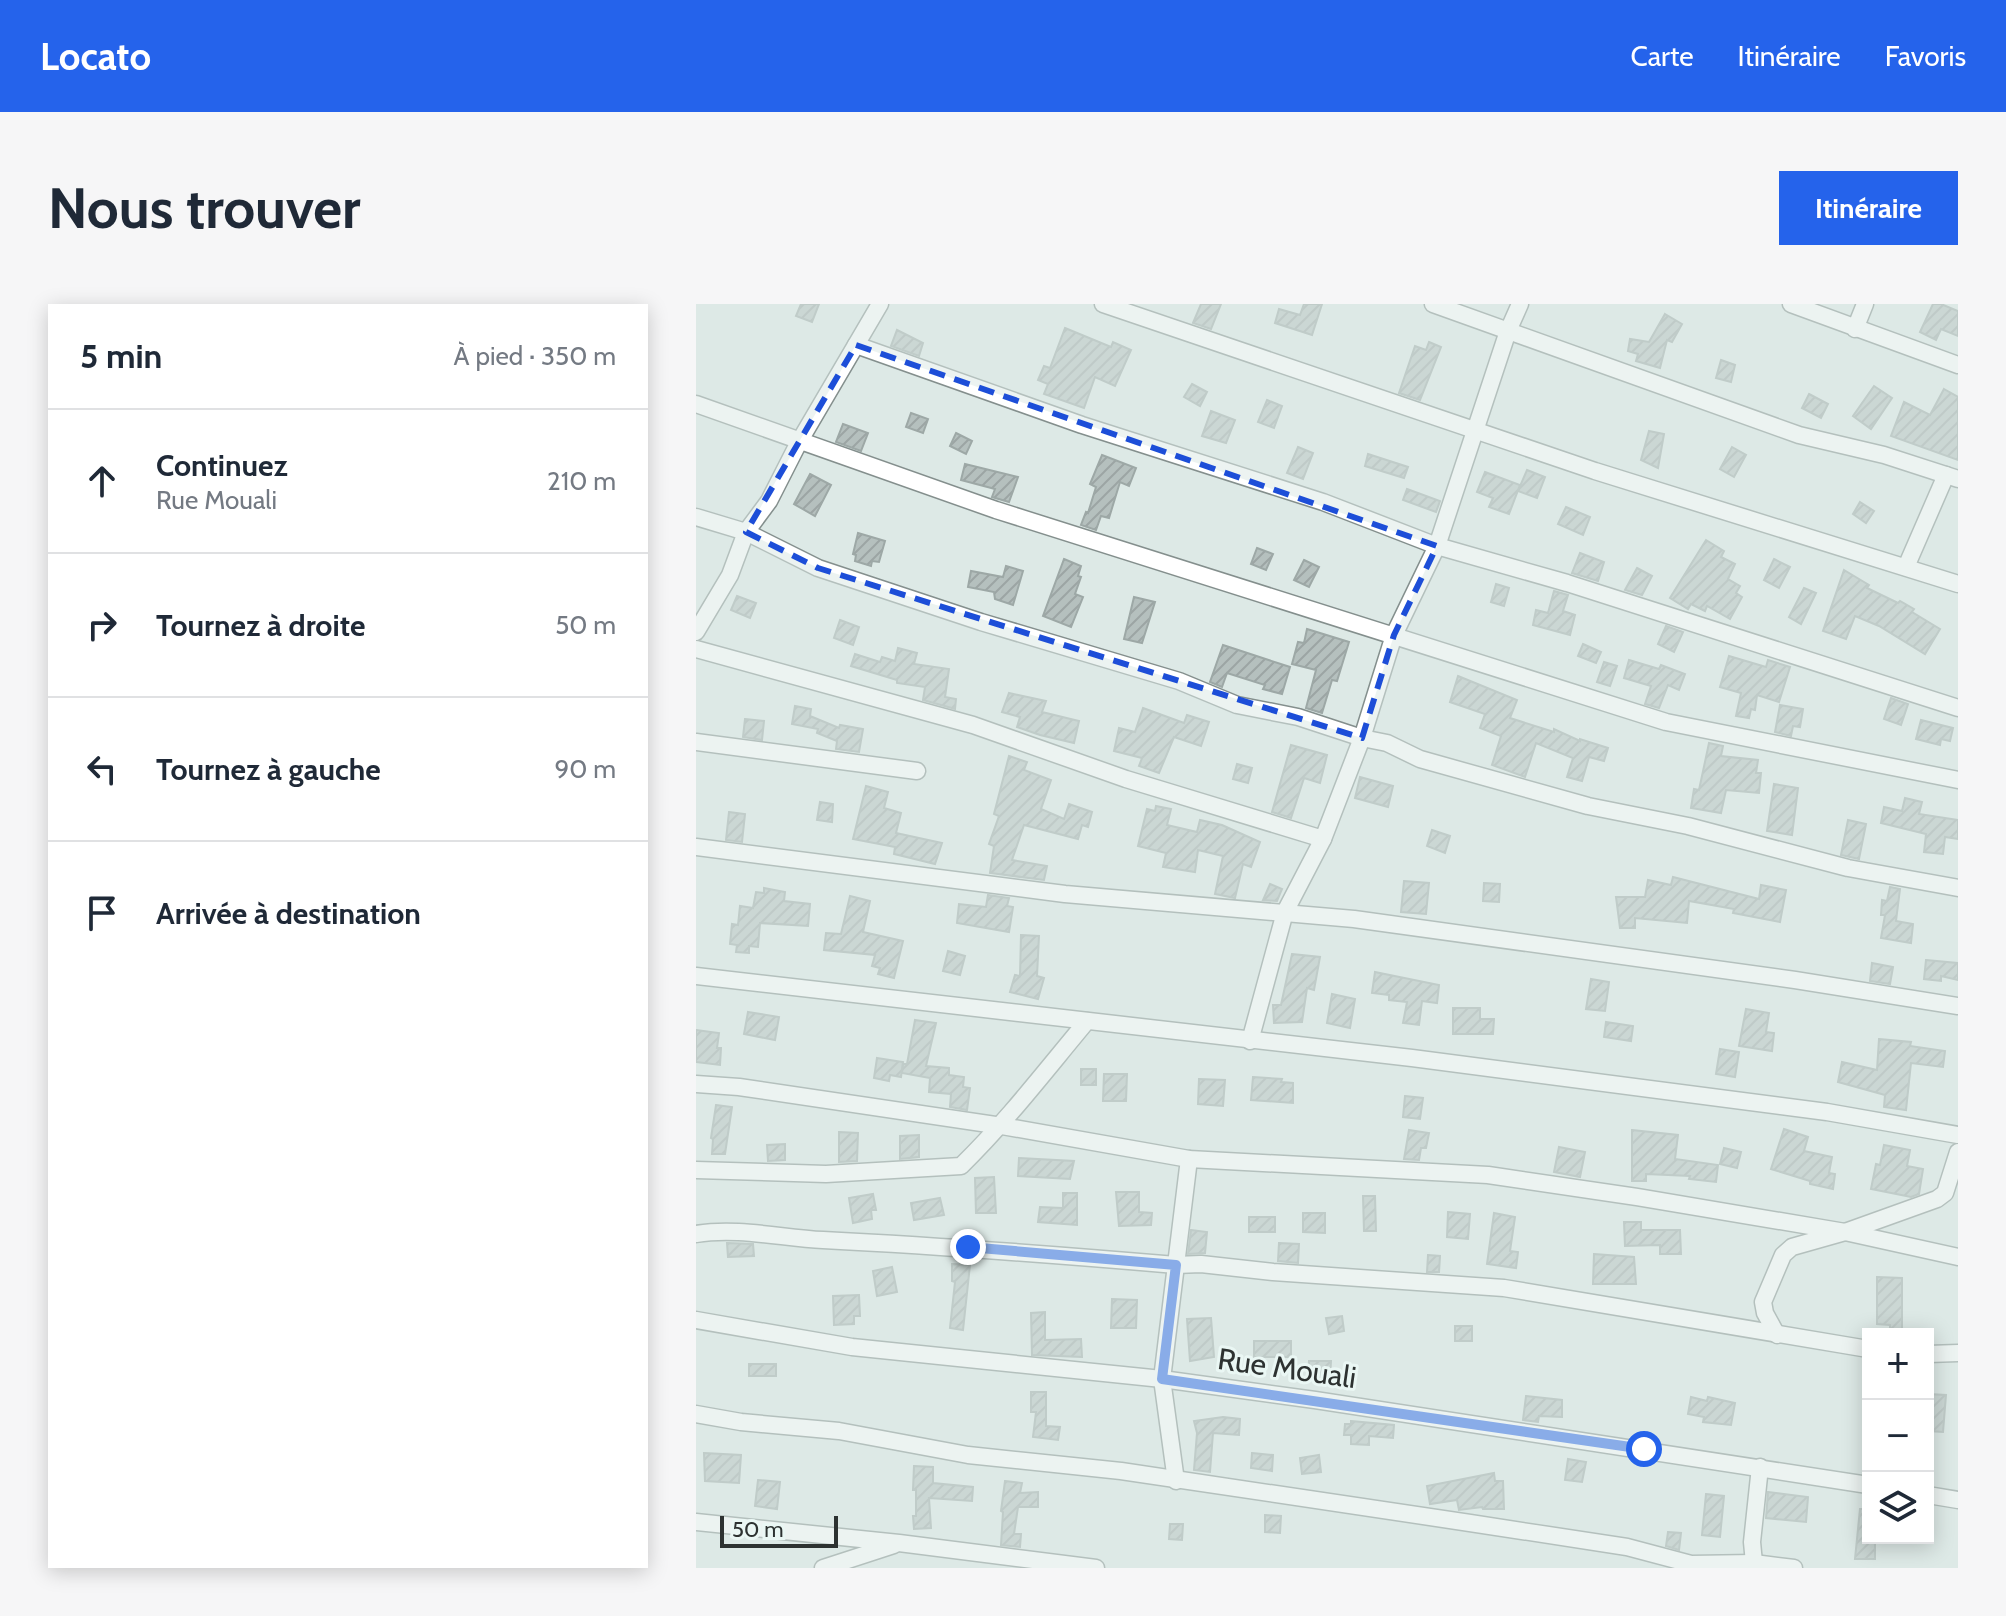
<!DOCTYPE html>
<html lang="fr">
<head>
<meta charset="utf-8">
<style>
  body { margin:0; font-family:Cabin,sans-serif; background:#f6f6f7; color:#1f2937 }
  .controls { position:absolute; right:24px; bottom:24px; display:grid; overflow:hidden; border-radius:0px; box-shadow:0 4px 20px #0003 }
  .controls button { width:72px; height:72px; display:grid; place-items:center; padding:0; border:0; border-bottom:2px solid #e0e1e3; background:#fff; color:#1f2937; font:40px sans-serif }
  .scale { position:absolute; left:24px; bottom:20px; width:118px; box-sizing:border-box; padding-left:8px; border:4px solid #2d3231; border-top:0; font-size:22px; line-height:28px; white-space:nowrap; color:#2d3231; -webkit-text-stroke:6px #eaf7f4; paint-order:stroke }
  .stop { position:absolute; width:24px; height:24px; margin:-18px; border:6px solid #2563eb; border-radius:50%; background:#fff }
  .stop.end { background:#2563eb; border-color:#fff; box-shadow:0 2px 8px #0008 }
  .list { margin:0; padding:0; list-style:none }
  h2 { display:flex; justify-content:space-between; align-items:center; height:104px; margin:0; padding:0 32px; font-size:34px }
  h2 small { font-size:26px; font-weight:400; color:#747a83 }
  .list li { display:grid; grid-template-columns:52px 1fr auto; gap:24px; align-items:center; box-sizing:border-box; height:144px; padding:0 32px; border-top:2px solid #e0e1e3 }
  .list b { display:block; font-size:30px; white-space:nowrap }
  .list p { margin:0; font-size:26px; white-space:nowrap; color:#747a83 }
  .list em { font-size:26px; font-style:normal; color:#747a83 }
  .icon { flex:none; width:44px; height:44px; fill:none; stroke:currentColor; stroke-width:2; stroke-linecap:round; stroke-linejoin:round }
  .map { position:relative; flex:none; width:1262px; height:1264px; overflow:hidden; border-radius:0px }
  header { display:flex; align-items:center; gap:48px; box-sizing:border-box; height:112px; padding:0 40px; background:#2563eb; color:#fff }
  header strong { font-size:38px }
  nav { display:flex; gap:44px; margin-inline-start:auto; font-size:28px }
  .intro { display:flex; align-items:center; justify-content:space-between; box-sizing:border-box; height:192px; padding:0 48px }
  h1 { margin:0; font-size:56px }
  .button { padding:20px 36px; border-radius:0px; background:#2563eb; color:#fff; font-size:28px; font-weight:700 }
  main { display:flex; gap:48px; padding:0 48px }
  aside { flex:1; background:#fff; border-radius:0px; box-shadow:0 4px 20px #0003 }
  .map>svg:first-child { display:block }
  .building { fill:url(#building-hatch); stroke:#9da8a6; stroke-width:2 }
  .lines { fill:none; stroke-linecap:round; stroke-linejoin:round }
  .minor-casing { stroke:#848f8d; stroke-width:19 }
  .minor { stroke:#fff; stroke-width:16 }
  .route { stroke:#2563eb; stroke-width:10 }
  .marked { fill:none; stroke:#1d4ed8; stroke-width:6; stroke-dasharray:16 10; stroke-linejoin:round }
  .labels { text-anchor:middle; dominant-baseline:central; stroke-width:6; stroke-linejoin:round; paint-order:stroke }
  .street-label { font-size:30px; fill:#2d3231; stroke:#eaf7f4 }
</style>
</head>
<body>
<header>
<strong>Locato</strong>
<nav><a>Carte</a><a>Itinéraire</a><a>Favoris</a></nav>
</header>
<div class="intro"><h1>Nous trouver</h1><a class="button">Itinéraire</a></div>
<main>
<aside>
<h2>5 min<small>À pied · 350 m</small></h2>
<ul class="list">
<li><svg class="icon" aria-label="ahead" viewBox="0 0 24 24"><path d="M12 20V5M6 11l6-6 6 6"/></svg><div><b>Continuez</b><p>Rue Mouali</p></div><em>210 m</em></li>
<li><svg class="icon" aria-label="right" viewBox="0 0 24 24"><path d="M7 20v-9h11M14 6l5 5-5 5"/></svg><div><b>Tournez à droite</b></div><em>50 m</em></li>
<li><svg class="icon" aria-label="left" viewBox="0 0 24 24"><path d="M17 20v-9H6M10 6l-5 5 5 5"/></svg><div><b>Tournez à gauche</b></div><em>90 m</em></li>
<li><svg class="icon" aria-label="arrive" viewBox="0 0 24 24"><path d="M6 21V4h12l-3 4 3 4H6"/></svg><div><b>Arrivée à destination</b></div></li>
</ul>
</aside>
<div class="map">
<svg width="1262" height="1264" viewBox="0 0 1262 1264">
  <defs>
    <pattern id="building-hatch" width="6" height="6" patternUnits="userSpaceOnUse" patternTransform="scale(2)"><rect width="6" height="6" fill="#b5c0be"/><path d="M-1 1l2-2M0 6l6-6M5 7l2-2" fill="none" stroke="#9ca5a4"/></pattern>
  </defs>
  <rect width="100%" height="100%" fill="#dde9e6"/>
  <g class="building">
    <polygon points="105,0 123,0 116,18 100,12"/>
    <polygon points="505,0 525,0 515,25 497,19"/>
    <polygon points="608,0 626,0 616,31 579,19 583,5 604,11"/>
    <polygon points="1237,0 1245,0 1262,7 1262,32 1245,25 1240,36 1224,28"/>
    <polygon points="969,10 986,20 976,38 971,36 964,64 940,57 942,50 932,47 934,35 953,38"/>
    <polygon points="369,24 415,43 417,38 435,46 419,82 399,73 388,104 348,90 352,80 342,76 348,62 354,64"/>
    <polygon points="201,26 227,39 223,52 195,42"/>
    <polygon points="733,38 745,43 724,96 703,89 719,42 730,46"/>
    <polygon points="1025,56 1039,61 1035,78 1020,74"/>
    <polygon points="496,80 511,88 504,102 488,93"/>
    <polygon points="1178,82 1196,94 1175,125 1157,112"/>
    <polygon points="1248,85 1262,93 1262,156 1195,132 1208,98 1234,111"/>
    <polygon points="1113,90 1132,100 1125,114 1106,104"/>
    <polygon points="571,96 586,102 578,124 562,118"/>
    <polygon points="515,107 539,116 530,139 506,132"/>
    <polygon points="215,109 232,115 227,129 210,123"/>
    <polygon points="147,120 172,129 165,147 140,138"/>
    <polygon points="953,127 968,130 962,164 945,156"/>
    <polygon points="260,129 276,137 270,150 254,142"/>
    <polygon points="602,143 617,149 607,175 591,169"/>
    <polygon points="1036,143 1050,151 1038,173 1024,165"/>
    <polygon points="672,150 712,163 708,174 669,162"/>
    <polygon points="406,151 440,164 433,182 424,178 413,214 405,212 400,226 385,221 390,208 392,209 400,183 394,180"/>
    <polygon points="269,160 322,173 313,198 296,193 299,185 265,176"/>
    <polygon points="831,166 849,173 841,194 822,187"/>
    <polygon points="789,168 824,181 813,210 793,203 797,194 781,188"/>
    <polygon points="114,170 135,181 119,212 98,200"/>
    <polygon points="711,185 744,197 740,208 707,196"/>
    <polygon points="1164,198 1178,207 1170,219 1157,210"/>
    <polygon points="870,203 894,213 887,231 862,220"/>
    <polygon points="162,229 189,237 183,258 176,257 175,262 159,257 160,251 157,250"/>
    <polygon points="1010,236 1028,247 1025,253 1039,260 1032,275 1044,282 1040,289 1046,293 1034,315 1011,302 1009,307 995,300 992,305 974,294"/>
    <polygon points="561,244 577,250 570,266 555,260"/>
    <polygon points="884,249 908,258 902,277 876,269"/>
    <polygon points="368,255 385,262 382,272 385,273 379,290 387,293 375,323 347,312"/>
    <polygon points="1078,255 1094,263 1083,284 1068,276"/>
    <polygon points="608,256 623,263 613,283 598,276"/>
    <polygon points="310,262 327,267 317,301 299,295 298,288 272,283 275,267 307,273"/>
    <polygon points="941,264 956,272 946,291 929,286"/>
    <polygon points="1148,266 1173,281 1171,284 1202,299 1204,297 1218,305 1216,308 1244,325 1229,350 1183,322 1159,312 1150,335 1127,327"/>
    <polygon points="800,280 813,284 808,302 795,298"/>
    <polygon points="1108,284 1120,289 1105,320 1093,313"/>
    <polygon points="858,287 872,291 867,307 879,311 874,331 837,321 840,306 852,309"/>
    <polygon points="41,292 60,299 54,314 35,306"/>
    <polygon points="438,293 459,298 446,339 428,335"/>
    <polygon points="144,316 163,323 157,341 138,334"/>
    <polygon points="970,322 987,328 978,348 962,340"/>
    <polygon points="611,325 653,338 641,377 636,376 626,409 610,404 620,366 596,360 602,338 608,339"/>
    <polygon points="887,340 905,348 900,359 882,352"/>
    <polygon points="527,341 594,363 586,390 567,385 569,381 531,369 526,383 514,378"/>
    <polygon points="202,344 221,349 218,360 253,365 249,393 260,395 259,405 227,396 229,383 201,379 201,376 155,362 159,350 184,358 186,353 199,357"/>
    <polygon points="1033,352 1070,363 1072,356 1094,363 1083,398 1061,391 1059,406 1055,405 1053,414 1040,412 1045,389 1024,383"/>
    <polygon points="933,356 963,365 965,361 989,370 983,386 972,381 963,404 949,400 955,382 928,374"/>
    <polygon points="908,358 921,362 914,382 901,378"/>
    <polygon points="762,372 821,396 814,414 858,428 858,425 884,437 884,435 912,444 908,457 893,453 886,477 871,473 877,454 840,439 829,473 796,461 805,432 784,424 789,410 754,398"/>
    <polygon points="313,389 350,397 346,408 383,417 378,439 344,431 321,423 324,413 306,408"/>
    <polygon points="1195,394 1212,400 1205,421 1188,415"/>
    <polygon points="1084,401 1107,405 1104,423 1097,422 1095,432 1079,428"/>
    <polygon points="99,402 115,405 114,412 143,424 144,421 167,425 163,448 140,445 141,437 121,429 122,425 96,420"/>
    <polygon points="447,404 488,419 491,411 513,418 505,442 478,433 463,469 443,462 446,454 418,447 423,424 439,428"/>
    <polygon points="49,415 68,417 66,436 47,433"/>
    <polygon points="1225,416 1257,424 1254,437 1245,435 1244,441 1220,435"/>
    <polygon points="1013,439 1027,442 1025,452 1062,456 1060,469 1065,469 1063,489 1030,486 1025,509 995,504 998,485 1003,486"/>
    <polygon points="595,441 631,451 624,479 608,474 595,514 576,508"/>
    <polygon points="313,452 331,458 328,466 355,476 345,505 368,515 373,500 396,508 392,523 386,521 382,535 328,521 316,556 351,562 348,576 294,569 298,542 293,540 303,512 298,510"/>
    <polygon points="541,460 556,464 552,479 537,475"/>
    <polygon points="664,473 697,482 692,503 659,494"/>
    <polygon points="1078,480 1102,484 1096,531 1071,527"/>
    <polygon points="170,482 192,488 188,504 205,509 200,529 246,539 239,560 198,550 199,543 157,535"/>
    <polygon points="1209,494 1226,498 1223,510 1262,516 1262,535 1249,533 1247,550 1228,548 1230,530 1185,519 1188,503 1206,507"/>
    <polygon points="124,498 137,500 136,518 121,516"/>
    <polygon points="460,502 475,505 471,521 501,528 504,516 526,521 564,538 555,563 547,560 539,594 519,590 527,552 502,546 499,568 467,563 470,549 442,542 451,505 459,507"/>
    <polygon points="33,508 49,510 46,538 30,536"/>
    <polygon points="1152,516 1170,520 1163,555 1145,551"/>
    <polygon points="736,526 754,532 749,549 731,542"/>
    <polygon points="977,573 1063,595 1065,581 1090,586 1084,618 1037,609 1038,605 993,597 991,619 939,614 939,624 924,624 920,593 949,593 952,576 975,581"/>
    <polygon points="708,577 733,579 730,610 705,608"/>
    <polygon points="788,579 804,580 803,598 787,597"/>
    <polygon points="574,580 586,585 581,597 567,596"/>
    <polygon points="1194,583 1204,585 1200,617 1217,620 1215,639 1185,634 1189,611 1185,611 1186,596 1191,597"/>
    <polygon points="68,584 89,588 88,597 114,600 112,622 64,619 62,643 53,642 53,649 40,648 41,641 34,640 36,620 42,621 44,602 57,604 60,588 68,589"/>
    <polygon points="292,591 313,594 311,602 317,603 313,628 261,619 263,600 290,603"/>
    <polygon points="154,592 174,597 167,628 207,637 198,674 182,670 184,664 176,662 179,651 128,646 130,629 145,630"/>
    <polygon points="325,631 343,632 341,672 348,674 342,695 314,688 319,671 324,672"/>
    <polygon points="252,647 269,652 264,671 247,667"/>
    <polygon points="596,650 624,653 618,686 611,684 606,718 578,719 577,701 585,701"/>
    <polygon points="1230,656 1262,659 1262,676 1245,672 1245,677 1228,675"/>
    <polygon points="1176,659 1197,663 1194,680 1174,677"/>
    <polygon points="679,668 743,681 741,699 726,697 723,721 707,719 711,698 693,696 693,691 676,689"/>
    <polygon points="895,675 913,678 909,707 890,705"/>
    <polygon points="636,690 659,695 654,724 631,719"/>
    <polygon points="757,704 784,704 784,715 798,715 797,730 757,730"/>
    <polygon points="1050,705 1073,709 1070,728 1078,729 1076,747 1043,742"/>
    <polygon points="52,708 83,713 79,736 48,730"/>
    <polygon points="219,716 240,719 230,762 253,764 253,771 268,773 267,783 274,784 271,806 254,803 255,790 233,788 234,774 206,769 207,760 211,760"/>
    <polygon points="910,718 937,722 935,737 908,733"/>
    <polygon points="0,726 23,729 21,744 25,744 24,761 0,758"/>
    <polygon points="1183,735 1215,738 1214,742 1249,747 1247,763 1215,759 1210,806 1188,803 1189,791 1142,778 1146,758 1181,766"/>
    <polygon points="1024,745 1043,748 1039,773 1020,770"/>
    <polygon points="181,754 207,758 205,773 194,771 193,777 178,774"/>
    <rect x="385" y="765" width="15" height="16"/>
    <polygon points="408,770 431,770 430,797 407,797"/>
    <polygon points="557,773 586,775 585,778 597,779 597,799 555,796"/>
    <polygon points="503,775 529,776 527,802 502,800"/>
    <polygon points="709,792 727,794 724,815 707,813"/>
    <polygon points="20,801 36,803 29,850 16,850 17,835 15,834"/>
    <polygon points="1088,825 1112,833 1108,847 1136,853 1133,869 1139,870 1137,885 1114,880 1114,877 1075,865"/>
    <polygon points="713,826 733,829 730,844 725,844 723,856 708,855"/>
    <polygon points="936,826 982,831 979,855 1022,861 1020,878 993,875 994,872 950,870 950,877 936,877"/>
    <polygon points="143,828 162,829 161,857 143,858"/>
    <polygon points="223,831 223,853 204,855 204,832"/>
    <polygon points="89,840 89,856 72,857 71,841"/>
    <polygon points="1188,841 1214,846 1211,862 1227,865 1223,890 1215,893 1175,885 1180,860 1184,861"/>
    <polygon points="863,843 889,848 884,873 858,868"/>
    <polygon points="1028,844 1045,848 1041,864 1024,860"/>
    <polygon points="323,854 378,857 374,875 322,872"/>
    <polygon points="298,873 300,909 280,909 279,874"/>
    <polygon points="420,888 443,888 443,908 456,909 455,921 423,922"/>
    <polygon points="367,889 381,889 381,921 342,918 344,903 367,904"/>
    <polygon points="177,890 180,906 175,906 176,915 157,919 153,894"/>
    <polygon points="667,892 679,892 680,927 668,927"/>
    <polygon points="244,894 248,911 218,916 215,899"/>
    <polygon points="752,908 774,910 772,935 751,933"/>
    <polygon points="607,909 629,909 629,929 607,928"/>
    <polygon points="798,909 819,913 814,947 822,948 820,964 791,960"/>
    <rect x="553" y="913" width="26" height="15"/>
    <polygon points="928,918 945,918 945,926 984,926 985,950 964,950 964,941 929,942"/>
    <polygon points="495,926 511,928 509,949 492,950"/>
    <polygon points="31,939 57,940 58,952 32,953"/>
    <polygon points="583,939 603,940 602,959 582,957"/>
    <polygon points="898,950 938,953 940,980 897,980"/>
    <polygon points="732,951 744,952 743,968 731,968"/>
    <polygon points="256,960 274,961 267,1026 254,1024 259,978 256,977"/>
    <polygon points="196,963 201,988 181,992 177,967"/>
    <polygon points="1181,973 1206,974 1206,1026 1194,1025 1194,1021 1181,1020"/>
    <polygon points="163,991 164,1012 158,1012 158,1020 138,1021 137,992"/>
    <polygon points="416,995 441,996 440,1024 415,1024"/>
    <polygon points="349,1008 349,1036 385,1035 386,1053 336,1051 335,1009"/>
    <polygon points="646,1012 648,1027 633,1030 630,1014"/>
    <polygon points="515,1014 518,1053 494,1057 491,1015"/>
    <rect x="759" y="1022" width="17" height="15"/>
    <rect x="558" y="1037" width="37" height="16"/>
    <polygon points="613,1057 635,1057 634,1075 612,1074"/>
    <rect x="53" y="1060" width="27" height="12"/>
    <polygon points="335,1088 350,1088 350,1122 364,1123 362,1136 337,1133 340,1108 335,1108"/>
    <polygon points="1232,1090 1250,1091 1247,1128 1232,1127"/>
    <polygon points="830,1092 866,1096 866,1113 843,1112 842,1118 827,1116"/>
    <polygon points="995,1093 1011,1097 1012,1093 1039,1099 1035,1121 1007,1118 1008,1113 992,1110"/>
    <polygon points="527,1113 544,1115 543,1131 517,1129 514,1168 498,1166 501,1129 498,1117"/>
    <polygon points="655,1117 698,1121 697,1134 673,1132 673,1141 655,1140 655,1131 648,1131 649,1120 655,1120"/>
    <polygon points="8,1149 45,1151 43,1179 9,1177"/>
    <polygon points="556,1149 577,1151 576,1167 555,1164"/>
    <polygon points="623,1151 625,1168 606,1170 604,1154"/>
    <polygon points="872,1155 890,1158 886,1178 869,1176"/>
    <polygon points="218,1162 237,1163 237,1179 277,1183 276,1197 233,1194 235,1224 218,1225 217,1212 220,1212 220,1186 217,1186"/>
    <polygon points="798,1169 799,1177 807,1177 808,1205 787,1205 786,1203 763,1206 761,1196 734,1200 731,1182"/>
    <polygon points="62,1176 84,1178 81,1205 59,1202"/>
    <polygon points="309,1177 326,1179 324,1189 342,1188 342,1203 322,1203 318,1230 325,1230 324,1243 305,1241 307,1208 305,1207"/>
    <polygon points="1072,1188 1112,1193 1110,1218 1070,1214"/>
    <polygon points="1010,1190 1028,1192 1024,1233 1006,1231"/>
    <polygon points="1164,1205 1172,1205 1172,1238 1179,1238 1179,1255 1159,1255"/>
    <polygon points="569,1211 585,1212 584,1229 569,1228"/>
    <polygon points="474,1220 487,1220 486,1236 473,1235"/>
    <polygon points="972,1228 985,1229 983,1246 970,1242"/>
  </g>
  <g class="lines">
    <g class="minor-casing">
      <g id="minor">
        <polyline points="407,0 899,167 1262,280"/>
        <polyline points="737,0 1103,131 1188,151 1262,175"/>
        <polyline points="1095,0 1262,61"/>
        <polyline points="1159,25 1169,0"/>
        <polyline points="160,41 386,121 627,198 741,242 871,279 1262,404"/>
        <polyline points="0,100 300,206 970,418 1262,476"/>
        <polyline points="0,213 50,228 122,264 285,318 483,377 541,401 602,413 666,434 691,439 724,455 892,502 992,522 1152,564 1262,584"/>
        <polyline points="1210,263 1250,171"/>
        <polyline points="0,328 34,271 50,228 73,197 103,138 184,0"/>
        <polyline points="0,345 277,421 430,475 627,535"/>
        <polyline points="0,438 221,467"/>
        <polyline points="0,543 369,590 658,615 1099,676 1262,702"/>
        <polyline points="0,672 716,754 1131,808 1262,831"/>
        <polyline points="554,737 589,608 627,535 666,434 698,331 741,242 812,27 824,0"/>
        <polyline points="0,780 43,783 306,822 493,855 792,871 941,893 1149,928 1262,953"/>
        <path d="M0,866L130,870L265,862C311,817 350,766 391,717"/>
        <path d="M0,930C41,923 86,934 127,936C245,942 363,951 480,961L505,960L577,968L808,984L1172,1045"/>
        <polyline points="0,1016 156,1043 466,1075 619,1096 1172,1181"/>
        <polyline points="1081,1031 1069,1009 1067,998 1087,951 1096,943 1149,928 1241,895 1249,889 1262,848"/>
        <polyline points="1232,1050 1262,1049"/>
        <polyline points="0,1110 45,1118 143,1127 272,1151 425,1167 774,1219 931,1243 995,1260 1058,1259 1098,1264"/>
        <polyline points="480,1177 466,1075 493,855"/>
        <polyline points="1232,1191 1262,1196"/>
        <polyline points="0,1218 203,1239 400,1264"/>
        <polyline points="1058,1259 1056,1238 1064,1163"/>
        <polyline points="127,1264 198,1241"/>
      </g>
    </g>
    <use href="#minor" class="minor"/>
  </g>
  <g class="lines">
    <polyline class="route" points="272,943 480,961 466,1075 948,1145"/>
  </g>
  <path d="M0 0H1262V1264H0ZM160,41L741,242L698,331L666,434L122,264L50,228Z" fill="#dde9e6" fill-opacity=".55" fill-rule="evenodd"/>
  <path class="marked" d="M160,41L741,242L698,331L666,434L122,264L50,228Z"/>
  <g class="labels">
    <g class="street-label">
      <text transform="translate(591 1064) rotate(8)">Rue Mouali</text>
    </g>
  </g>
</svg>
<div class="controls">
<button>+</button>
<button>−</button>
<button><svg class="icon" aria-label="layers" viewBox="0 0 24 24"><path d="M12 4l9 5-9 5-9-5zM3 14l9 5 9-5"/></svg></button>
</div>
<div class="scale">50 m</div>
<div class="stop" style="left:948px;top:1145px"></div>
<div class="stop end" style="left:272px;top:943px"></div>
</div>
</main>
</body>
</html>
